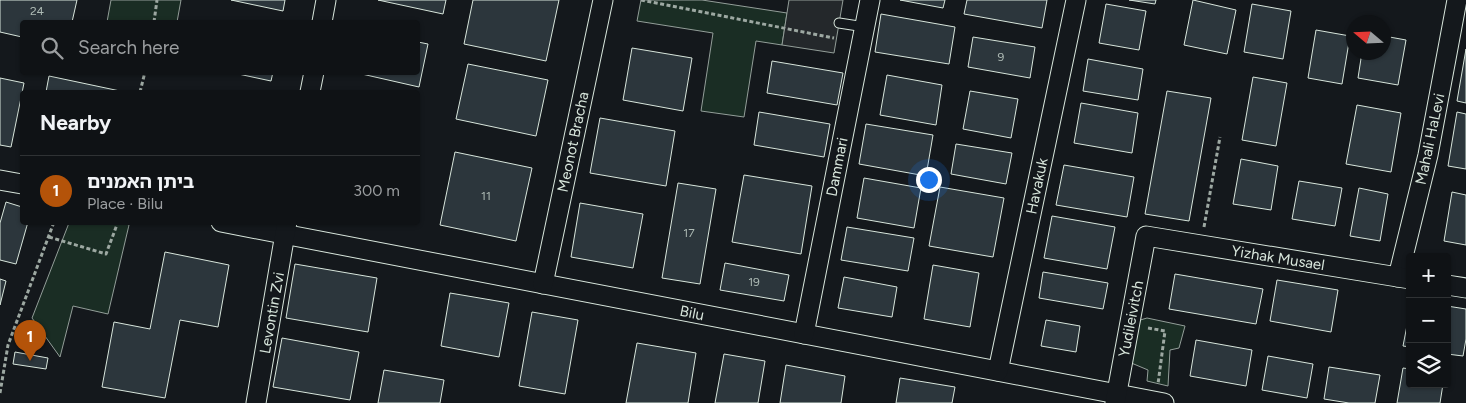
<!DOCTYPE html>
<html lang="en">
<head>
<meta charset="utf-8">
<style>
  body { margin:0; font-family:Figtree,"Noto Sans Hebrew",sans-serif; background:#1d2022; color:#f1f3f6 }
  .controls { position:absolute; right:15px; bottom:15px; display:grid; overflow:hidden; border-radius:5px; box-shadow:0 1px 4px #0004 }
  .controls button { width:45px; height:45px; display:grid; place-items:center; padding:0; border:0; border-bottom:1px solid #2f3234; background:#0f1215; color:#f1f3f6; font:25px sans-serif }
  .compass { position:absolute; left:1346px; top:15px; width:45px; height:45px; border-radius:50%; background:#0f1215; box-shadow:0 1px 4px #0004; rotate:289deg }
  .you { position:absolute; left:928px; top:179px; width:18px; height:18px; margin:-12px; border:4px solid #fff; border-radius:50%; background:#1a73e8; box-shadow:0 0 0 8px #1a73e833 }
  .badge { display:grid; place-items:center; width:32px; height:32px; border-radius:50%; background:#b45309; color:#fff; font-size:16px; font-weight:700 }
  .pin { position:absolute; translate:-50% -41px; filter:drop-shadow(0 1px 2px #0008) }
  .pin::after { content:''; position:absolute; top:26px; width:18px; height:15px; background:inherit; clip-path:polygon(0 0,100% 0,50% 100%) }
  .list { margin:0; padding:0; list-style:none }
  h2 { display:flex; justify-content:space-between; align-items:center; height:65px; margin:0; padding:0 20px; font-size:21px }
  h2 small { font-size:16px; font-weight:400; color:#9b9ea0 }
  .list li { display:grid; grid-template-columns:32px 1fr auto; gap:15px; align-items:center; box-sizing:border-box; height:70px; padding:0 20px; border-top:1px solid #2f3234 }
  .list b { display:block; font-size:19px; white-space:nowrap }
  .list p { margin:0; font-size:16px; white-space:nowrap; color:#9b9ea0 }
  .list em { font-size:16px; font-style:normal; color:#9b9ea0 }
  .icon { flex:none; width:28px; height:28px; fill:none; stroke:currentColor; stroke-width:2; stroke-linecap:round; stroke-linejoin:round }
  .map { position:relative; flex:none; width:1466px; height:403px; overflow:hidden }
  .search { position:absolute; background:#0f1215; box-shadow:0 1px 4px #0004; left:20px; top:20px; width:400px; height:55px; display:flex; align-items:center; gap:12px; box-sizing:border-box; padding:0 18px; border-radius:5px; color:#9b9ea0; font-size:19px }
  .panel { position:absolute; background:#0f1215; box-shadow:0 1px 4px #0004; left:20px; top:90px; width:400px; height:135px; border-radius:5px }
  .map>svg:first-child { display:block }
  .green { fill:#1a2d24; stroke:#939e99 }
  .parking { fill:#24282b; stroke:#939e99 }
  .building { fill:#2c363c; stroke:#d8e6dc }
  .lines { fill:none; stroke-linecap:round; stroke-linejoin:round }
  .lane-casing { stroke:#d8e6dc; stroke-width:11 }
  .street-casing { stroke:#d8e6dc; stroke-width:21 }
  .path { stroke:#9da8a2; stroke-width:3; stroke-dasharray:4 2.5; stroke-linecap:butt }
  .lane { stroke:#14181c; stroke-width:9 }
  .street { stroke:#14181c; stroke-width:19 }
  .labels { text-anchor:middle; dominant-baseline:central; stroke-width:4; stroke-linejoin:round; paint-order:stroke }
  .number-label { font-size:12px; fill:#adbab4 }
  .street-label { font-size:15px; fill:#d8e6dc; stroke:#14181c }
</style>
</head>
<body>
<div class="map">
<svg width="1466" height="403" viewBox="0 0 1466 403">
  <rect width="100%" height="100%" fill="#14181c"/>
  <g class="green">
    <polygon points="111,0 181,0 177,22 107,22"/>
    <polygon points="641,0 702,0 787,13 782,45 756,41 744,117 701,111 713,33 637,21"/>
    <polygon points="119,222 129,225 108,314 73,306 60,357 32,318 69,223"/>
    <polygon points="1147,318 1185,326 1179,348 1170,350 1168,386 1147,381 1148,370 1129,362 1137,321"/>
  </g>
  <polygon class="parking" points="789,0 843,0 834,53 782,45"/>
  <g class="building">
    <polygon points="0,0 77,0 72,22 22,22 22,37 0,32"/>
    <polygon points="231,0 285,0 283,11"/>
    <polygon points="378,0 446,0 443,14"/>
    <polygon points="473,0 559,0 546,61 464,44"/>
    <polygon points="900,0 945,0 943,8"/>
    <polygon points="967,0 1047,0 1042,28 964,14"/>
    <polygon points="1129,0 1156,0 1155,4"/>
    <polygon points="1193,0 1236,10 1227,54 1184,45"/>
    <polygon points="1106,4 1146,11 1139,50 1099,43"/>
    <polygon points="1252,4 1291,11 1283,59 1244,52"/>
    <polygon points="881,14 955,27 949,64 875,52"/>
    <polygon points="1316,30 1350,36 1342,84 1308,78"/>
    <polygon points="1384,36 1406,40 1398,85 1358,78 1362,52 1384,52"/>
    <polygon points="973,37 1035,47 1030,78 968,67"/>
    <polygon points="418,42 428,44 419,87 353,72 418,72"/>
    <polygon points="632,48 692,58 683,111 623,100"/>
    <polygon points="1466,49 1466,103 1457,101"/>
    <polygon points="1088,59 1143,69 1138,100 1083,91"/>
    <polygon points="772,61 843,73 837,105 767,93"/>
    <polygon points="468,64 548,80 536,136 456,119"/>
    <polygon points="229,72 273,72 271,81"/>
    <polygon points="887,75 942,85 936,125 880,115"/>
    <polygon points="49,76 120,91 119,92 46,92"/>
    <polygon points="1253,77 1287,83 1276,146 1242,140"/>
    <polygon points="0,78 24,83 11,147 0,145"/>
    <polygon points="970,91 1018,99 1011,138 963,129"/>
    <polygon points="1167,91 1211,98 1189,221 1145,214"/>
    <polygon points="1081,103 1138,113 1132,153 1074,143"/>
    <polygon points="1357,105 1401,113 1391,172 1346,164"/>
    <polygon points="759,112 830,124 824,157 754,145"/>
    <polygon points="1457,112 1466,114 1466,169 1448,166"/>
    <polygon points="600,118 675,131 666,186 590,173"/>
    <polygon points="866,124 933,135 926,176 859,164"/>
    <polygon points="956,144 1012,153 1006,184 951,174"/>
    <polygon points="455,152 532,168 516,241 440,225"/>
    <polygon points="1241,159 1278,166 1271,210 1233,204"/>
    <polygon points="1064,165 1134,177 1127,217 1056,205"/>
    <polygon points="744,175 812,186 801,254 732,242"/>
    <polygon points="864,178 921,188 914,228 857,218"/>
    <polygon points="1299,181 1342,188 1335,226 1292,219"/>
    <polygon points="678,183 716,189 700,284 662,278"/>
    <polygon points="940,187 1004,198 993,257 929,246"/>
    <polygon points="1359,188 1388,194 1380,241 1350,236"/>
    <polygon points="1452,192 1466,195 1466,245 1444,241"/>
    <polygon points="6,202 22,207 22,222 28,222 16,264 0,260 0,223"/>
    <polygon points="580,203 643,214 633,268 571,257"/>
    <polygon points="1052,216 1115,227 1107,269 1044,258"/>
    <polygon points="847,227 914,238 908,271 841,260"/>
    <polygon points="165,252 229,265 218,327 180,320 165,398 102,387 114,322 150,329"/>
    <polygon points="725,263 789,275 784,301 720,290"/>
    <polygon points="295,264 377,278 368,332 286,318"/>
    <polygon points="933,265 979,273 970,327 924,319"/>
    <polygon points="1043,272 1108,283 1103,309 1039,298"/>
    <polygon points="1175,274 1263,289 1256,324 1169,309"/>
    <polygon points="844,277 897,287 892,317 838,308"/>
    <polygon points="0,279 6,281 0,305"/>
    <polygon points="1277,280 1338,290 1331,332 1270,321"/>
    <polygon points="450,293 509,303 499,357 441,346"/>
    <polygon points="1447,306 1466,309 1466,339 1463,356 1447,354"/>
    <polygon points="1410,310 1410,347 1403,346"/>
    <polygon points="532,312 578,320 565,394 519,386"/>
    <polygon points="1046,320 1080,326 1076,352 1041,346"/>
    <polygon points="282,338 359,352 350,400 273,387"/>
    <polygon points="1196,340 1252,350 1246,386 1190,376"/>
    <polygon points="637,343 696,353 688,403 626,403"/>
    <polygon points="15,352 48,358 46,369 13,364"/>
    <polygon points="724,354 765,361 758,403 715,403"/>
    <polygon points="1268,356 1313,364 1307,398 1262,390"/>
    <polygon points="786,365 845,376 841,403 780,403"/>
    <polygon points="1329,367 1380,375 1375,403 1349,403 1324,399"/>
    <polygon points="1403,368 1410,369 1410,384 1443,384 1440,403 1397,403"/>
    <polygon points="384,370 444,380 440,403 378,403"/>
    <polygon points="900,378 955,387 952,403 896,403"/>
  </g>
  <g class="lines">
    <g class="lane-casing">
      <polyline id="lane" points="839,23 865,27"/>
    </g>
    <g class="street-casing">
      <g id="street">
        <polyline points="322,22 326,0"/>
        <polyline points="310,92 314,72"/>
        <polyline points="0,180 22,184"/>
        <polyline points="221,222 1164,403"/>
        <polyline points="1398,277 1428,155 1457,0"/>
        <polyline points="543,284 603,0"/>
        <polyline points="1447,285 1466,288"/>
        <polyline points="804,334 870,0"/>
        <polyline points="998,371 1076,0"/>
        <polyline points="256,403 287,222"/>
        <polyline points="1115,403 1146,236 1410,279"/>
      </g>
    </g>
    <g class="path">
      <polyline points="641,0 834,38"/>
      <polyline points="154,22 157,0"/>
      <polyline points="140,92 145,72"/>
      <polyline points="1204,227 1220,137"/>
      <polyline points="49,237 106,254 118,222"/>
      <polyline points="1148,328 1165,331 1158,384"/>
      <polyline points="0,393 8,345 54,222"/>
    </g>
    <use href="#lane" class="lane"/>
    <use href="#street" class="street"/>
  </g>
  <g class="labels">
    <g class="number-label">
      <text x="37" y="11">24</text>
      <text x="1001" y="57">9</text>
      <text x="486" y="196">11</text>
      <text x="689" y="233">17</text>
      <text x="754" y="282">19</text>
    </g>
    <g class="street-label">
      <text transform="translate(1430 139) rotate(-78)">Mahali HaLevi</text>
      <text transform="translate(573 142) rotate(-78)">Meonot Bracha</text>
      <text transform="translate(837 167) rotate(-79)">Dammari</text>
      <text transform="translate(1037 186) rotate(-78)">Havakuk</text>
      <text transform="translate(1278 258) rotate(9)">Yizhak Musael</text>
      <text transform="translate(272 313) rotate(-80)">Levontin Zvi</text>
      <text transform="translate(692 313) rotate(11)">Bilu</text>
      <text transform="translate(1131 319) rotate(-79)">Yudileivitch</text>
    </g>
  </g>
</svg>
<div class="controls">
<button>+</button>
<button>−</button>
<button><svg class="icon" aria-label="layers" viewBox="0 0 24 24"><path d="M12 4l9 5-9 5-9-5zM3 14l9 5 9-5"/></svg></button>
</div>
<svg class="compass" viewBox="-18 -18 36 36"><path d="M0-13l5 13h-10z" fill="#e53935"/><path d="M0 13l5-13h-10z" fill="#9b9ea0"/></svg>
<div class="you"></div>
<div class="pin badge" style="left:30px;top:361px">1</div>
<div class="search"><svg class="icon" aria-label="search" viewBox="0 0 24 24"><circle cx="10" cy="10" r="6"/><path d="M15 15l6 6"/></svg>Search here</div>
<section class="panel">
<h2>Nearby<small></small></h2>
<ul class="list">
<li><span class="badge">1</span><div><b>ביתן האמנים</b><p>Place · Bilu</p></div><em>300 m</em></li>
</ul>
</section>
</div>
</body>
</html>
